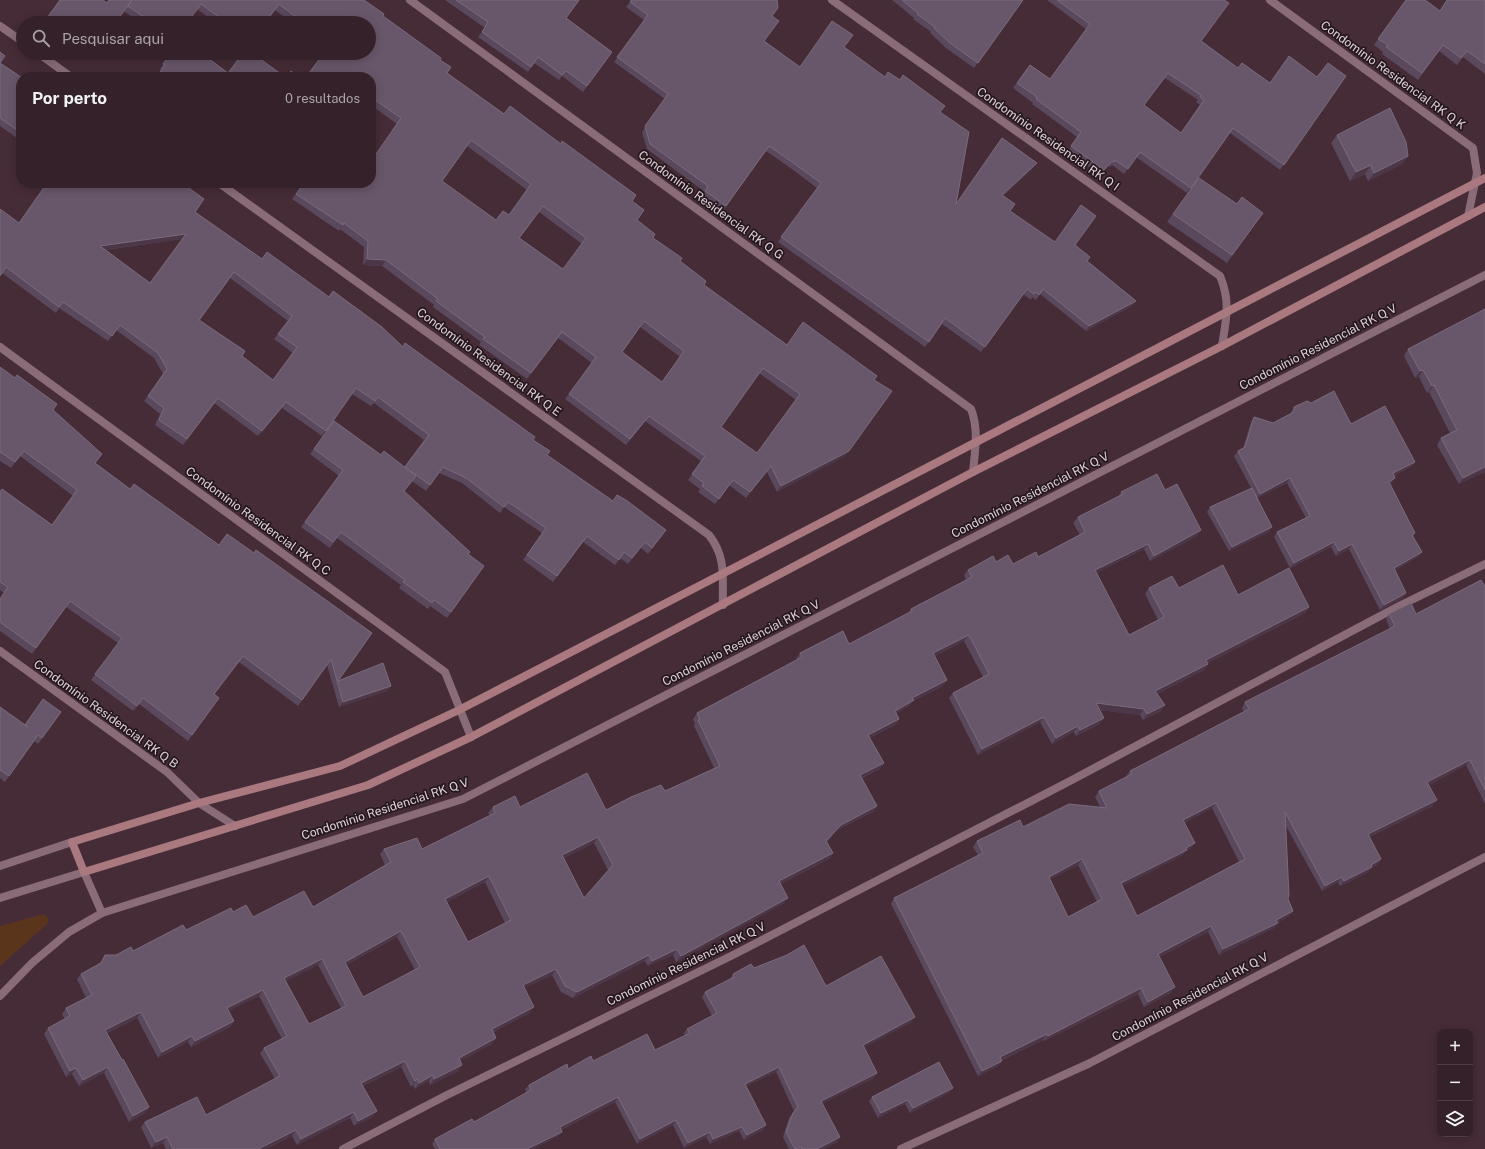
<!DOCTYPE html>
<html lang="pt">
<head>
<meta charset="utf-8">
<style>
  body { margin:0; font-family:"Public Sans",sans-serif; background:#3c2931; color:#f1f3f6 }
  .controls { position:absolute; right:12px; bottom:12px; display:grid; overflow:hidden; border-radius:8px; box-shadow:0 2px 10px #0003 }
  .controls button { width:36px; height:36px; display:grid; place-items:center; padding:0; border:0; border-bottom:1px solid #4e3e46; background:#342129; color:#f1f3f6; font:20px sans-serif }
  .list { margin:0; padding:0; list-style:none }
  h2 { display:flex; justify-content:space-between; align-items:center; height:52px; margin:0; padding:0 16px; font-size:17px }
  h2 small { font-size:13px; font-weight:400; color:#a9a3a8 }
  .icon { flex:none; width:22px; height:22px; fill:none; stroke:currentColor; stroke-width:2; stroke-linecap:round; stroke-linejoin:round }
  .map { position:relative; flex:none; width:1485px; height:1149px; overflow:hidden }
  .search { position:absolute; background:#342129; box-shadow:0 2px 10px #0003; left:16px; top:16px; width:360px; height:44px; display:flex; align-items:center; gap:10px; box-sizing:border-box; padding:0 14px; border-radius:22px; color:#a9a3a8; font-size:15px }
  .panel { position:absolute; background:#342129; box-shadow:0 2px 10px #0003; left:16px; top:72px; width:360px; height:116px; border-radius:16px }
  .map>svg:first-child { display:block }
  .green { fill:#5b351b }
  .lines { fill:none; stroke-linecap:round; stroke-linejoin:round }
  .street { stroke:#8a6c79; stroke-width:8 }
  .secondary { stroke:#aa7980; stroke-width:8 }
  .wall { fill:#5a485d; fill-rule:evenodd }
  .shaded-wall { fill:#4c3748 }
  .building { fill:#68576a; stroke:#7b6a7b; fill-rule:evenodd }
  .labels { text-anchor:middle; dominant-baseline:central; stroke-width:3.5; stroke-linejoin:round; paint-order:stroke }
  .street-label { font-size:12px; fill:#e0cfd6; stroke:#24181e }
</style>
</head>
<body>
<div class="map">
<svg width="1485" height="1149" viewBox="0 0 1485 1149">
  <rect width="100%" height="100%" fill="#462c37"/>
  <polygon class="green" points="44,914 49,920 47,924 0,966 0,926"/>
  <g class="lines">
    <g class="street">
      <path d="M410,0L971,409C979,430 975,450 973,472"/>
      <path d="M832,0L1220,276C1231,302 1226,320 1222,346"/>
      <polyline points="1270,0 1473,148 1477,173 1468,216"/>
      <polyline points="0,26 23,42"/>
      <polyline points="38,53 71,77"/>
      <path d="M219,183L709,535C727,558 722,578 723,605"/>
      <polyline points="0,347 445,672 471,737"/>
      <polyline points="0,651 167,772 199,803 235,826"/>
      <polyline points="0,866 72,842"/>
      <polyline points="0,898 84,872 102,913"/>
      <polyline points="0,996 32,963 69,932 102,913 463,799 1485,275"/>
      <polyline points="343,1149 447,1095 733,955 1070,781 1399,606 1485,564"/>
      <polyline points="901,1149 1090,1063 1485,857"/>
    </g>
    <polyline class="secondary" points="1485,178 722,574 459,710 340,766 199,803 72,842 84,872 368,785 471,737 973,472 1222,346 1485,207"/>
  </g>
  <g class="wall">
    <path d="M60,0L107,3L364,0L383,16L440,60L447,73L504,114L632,201L637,220L653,238L680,261L704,285L787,345L874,380L845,456L777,492L767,472L746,498L729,485L715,504L698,492L700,489L688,480L701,461L645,421L626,445L565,399L592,363L558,338L527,379L479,345L481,342L433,307L434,305L382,266L363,265L364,247L340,229L339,231L292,199L304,183L372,160L397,124L371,105V77L369,23H293L275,10L265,23H216L197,9L187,23H140L124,11L116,23H45L44,22ZM467,146L527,190L509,215L496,220L442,181ZM539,212L582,244L563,269L520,238ZM640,327L680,357L662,382L622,352ZM759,373L796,400L757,453L721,427Z"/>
    <polygon points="445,0 580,0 566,18 612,52 583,92 562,76 559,80 534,63 528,72 478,37 485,28"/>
    <polygon points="629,0 777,0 764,41 800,67 844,47 885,77 941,112 956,204 1037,163 1033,168 1003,196 1010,211 1055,242 1075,245 1087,261 1136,301 1132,306 1086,331 1040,294 1036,300 1032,297 1031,300 1023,294 981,352 942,324 925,347 778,242 817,188 789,167 766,151 722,212 701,197 705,192 647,149 642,132 665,99 614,62 644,20 626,7 631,1"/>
    <polygon points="892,0 1023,0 974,68 946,48 930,33 931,32 913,19 914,18"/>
    <path d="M1047,0H1224L1201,41L1238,68L1270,83L1317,77L1346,76L1280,170L1230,133L1187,193L1136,157L1124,174L1112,165L1110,167L1108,166L1100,175L1068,151L1077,137L1032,104L1033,103L1013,88L1030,65L1050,79L1086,29ZM1165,78L1198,100L1196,102L1200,105L1181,133L1144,105Z"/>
    <polygon points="1406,0 1440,11 1485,0 1485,74 1463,57 1457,65 1439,51 1418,80 1382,54 1383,52 1374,45"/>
    <polygon points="0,52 0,63 21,77 21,141 0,126"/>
    <polygon points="84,53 94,53 90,58"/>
    <polygon points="171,53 228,73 285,77 157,77 161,70 160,69"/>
    <polygon points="1337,135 1408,156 1402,164 1368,181 1365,174 1350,181 1331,143"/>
    <polygon points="1199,178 1237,204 1263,213 1227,263 1167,222"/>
    <path d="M195,212L262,259L329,297L535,437L533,440L547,455L613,501L666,530L648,554L641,548L628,564L620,558L615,565L583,542L553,582L523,560L542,533L504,507L500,513L462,483L439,473L426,491L412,481L404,491L468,554L484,566L447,618L430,606L428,609L399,588L401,585L337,538L330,548L301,527L339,476L310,454L334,421L381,455L404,467L424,440L374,403L371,406L352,394L322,436L282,408L258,436L214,403L183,445L155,425L160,414L144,401L163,374L154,358L116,330L108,341L59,308L56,313L2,273L19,223ZM182,239L150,283L106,250ZM230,278L288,321L274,339L293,353L273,380L242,356L200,320Z"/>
    <polygon points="1485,309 1485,472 1459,484 1437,445 1441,438 1450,433 1429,392 1427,393 1419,377 1415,378 1404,356 1408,349"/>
    <polygon points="0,367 53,410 95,463 130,489 219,545 254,553 372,633 338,681 391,686 387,691 339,707 327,665 298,706 239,662 214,694 219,698 188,741 139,704 133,711 91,680 118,643 66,607 32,654 0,631 0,599 4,593 0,590 0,492 52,525 73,496 20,456 11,468 0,461"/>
    <polygon points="1294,407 1351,424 1415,462 1411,467 1394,476 1392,483 1390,484 1415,533 1413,536 1422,552 1418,557 1395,570 1406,593 1403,598 1380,610 1349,549 1336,556 1331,547 1290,568 1274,537 1277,532 1306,518 1287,483 1257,498 1269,532 1229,551 1207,512 1210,507 1251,488 1234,456 1238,451 1243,448 1251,422 1254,417 1273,423 1290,414 1291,412"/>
    <path d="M1165,490L1201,530L1197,536L1150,561L1144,549L1096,573L1129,635L1158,620L1145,594L1149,588H1179L1238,595L1309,607L1305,613L1208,663L1204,670L1157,694L1165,705L1161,711L1143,720L1140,715L1099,710L1100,724L1076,736L1074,732L1052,744L1040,722L978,755L949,698L953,693L983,677L964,641L935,656L947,680L943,686L913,701L909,706L896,713L899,719L895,725L870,738L884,763L880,769L862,778L877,806L873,812L837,830L827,842L833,853L829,859L781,884L784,903L676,962L673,955L648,966L645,961L573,998L561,992L552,975L524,988L530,1013L493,1032L492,1044L460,1061L458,1071L430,1085L429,1081L415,1089L413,1085L411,1087L401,1067L363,1086L377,1111L372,1117L354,1126L350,1118L297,1145L292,1136L266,1149H166L163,1143L151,1148L141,1127L145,1122L206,1115L275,1079L260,1053L264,1048L282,1039L259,996L228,1011L234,1021L230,1027L191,1047L188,1042L158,1058L137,1018L107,1033L122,1060L149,1107L145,1113L129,1122L104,1073L79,1086L72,1074L66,1077L44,1034L48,1028L65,1019L62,1014L66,1008L86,998L77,979L81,974L100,963L105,955H116L133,951L186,930L233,912L253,917L313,907L385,865L380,854L384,849H422L490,815L488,813L493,807H520L606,810L665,791L714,768L694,726L695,724L693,719L697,713L797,660L796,659L800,653L849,644L908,614L911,609L966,580L964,575L968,570L996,562L1013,564L1038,557L1080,535L1073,523L1078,517L1118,497L1121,492ZM594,843L608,870L584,898L564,858ZM485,882L505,923L468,942L447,902ZM397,937L415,970L363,997L346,965ZM318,965L341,1008L309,1024L285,981Z"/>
    <path d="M1485,586V804L1466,765L1429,785L1433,806L1369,837L1381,859L1377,865L1370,868L1368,872L1340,886L1338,882L1322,891L1286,826L1288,899L1293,911L1289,916L1277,923L1274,928L1219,955L1208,932L1159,957L1171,993L1144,1007L1138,994L1044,1041L1043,1040L1002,1060V1061L998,1066L978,1076L891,904L894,898L978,855L973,847L977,841L1023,827L1100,807L1095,797L1099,791L1127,777L1126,776L1130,771L1244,712L1242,708L1245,702L1390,629L1386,619L1389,614H1416ZM1212,808L1239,862L1137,916L1122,886L1183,855L1185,851L1191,848L1184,823ZM1078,865L1097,902L1068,917L1050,879Z"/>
    <polygon points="0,707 25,725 61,712 38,744 34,741 5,782 0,778"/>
    <polygon points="754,968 826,986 912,1022 864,1047 877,1073 874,1078 822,1103 837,1142 823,1149 789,1149 783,1137 789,1118 794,1111 776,1072 746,1086 763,1130 744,1140 739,1131 710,1144 706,1137 684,1148 673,1125 637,1144 615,1102 561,1130 558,1136 533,1149 435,1149 432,1144 435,1139 474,1122 527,1093 525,1089 529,1085 568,1069 593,1061 655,1050 685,1036 684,1033 687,1029 712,1016 702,997 705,992 730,979 733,974"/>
    <polygon points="950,1092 910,1113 905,1104 878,1118 869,1101 872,1097"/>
  </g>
  <g class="shaded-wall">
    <polygon points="1408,156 1402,164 1368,181 1374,173"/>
    <polygon points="1037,163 1033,168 998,200 1002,195"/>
    <polygon points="1371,165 1365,174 1350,181 1356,172"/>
    <polygon points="186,234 182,239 96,251 100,246"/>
    <polygon points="367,259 386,260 382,266 363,265"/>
    <polygon points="1136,301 1132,306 1086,331 1089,326"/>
    <polygon points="1423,370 1419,377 1415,378 1420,371"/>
    <polygon points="1434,385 1429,392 1427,393 1432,386"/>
    <polygon points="892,391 845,456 777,492 781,486"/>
    <polygon points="286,402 282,408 258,436 262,431"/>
    <polygon points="1415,462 1411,467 1390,478 1393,473"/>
    <polygon points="1485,467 1485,472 1459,484 1463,478"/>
    <polygon points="1290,478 1287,483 1257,498 1260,494"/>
    <polygon points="1395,478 1392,483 1385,486 1389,482"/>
    <polygon points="1272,527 1269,532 1229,551 1232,547"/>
    <polygon points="1201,530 1197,536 1150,561 1154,556"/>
    <polygon points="645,542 641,548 628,564 632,558"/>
    <polygon points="1334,542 1331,547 1290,568 1294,563"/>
    <polygon points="1148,544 1144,549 1091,576 1095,570"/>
    <polygon points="1352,544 1349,549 1336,556 1339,551"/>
    <polygon points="1422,552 1418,557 1391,572 1394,568"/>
    <polygon points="1406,593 1403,598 1380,610 1384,605"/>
    <polygon points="1309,607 1305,613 1202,666 1206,660"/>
    <polygon points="969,635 964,641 929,659 933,653"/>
    <polygon points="1208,664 1204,670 1151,697 1155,691"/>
    <polygon points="947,680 943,686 913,701 909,706 890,716 895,711 912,698"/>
    <polygon points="391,686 387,691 339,707 343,702"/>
    <polygon points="1096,703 1144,709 1140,715 1092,709"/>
    <polygon points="1165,705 1161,711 1143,720 1147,714"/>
    <polygon points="1044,717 1040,722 978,755 982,749"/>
    <polygon points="1104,718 1100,724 1076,736 1080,730"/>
    <polygon points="899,719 895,725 864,741 868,735"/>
    <polygon points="1078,726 1074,732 1052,744 1056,738"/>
    <polygon points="1470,760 1466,765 1424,788 1427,782"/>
    <polygon points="884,763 880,769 856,780 860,775"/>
    <polygon points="1437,800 1433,806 1364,839 1368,834"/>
    <polygon points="1216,803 1212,808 1179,826 1183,820"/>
    <polygon points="877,806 873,812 837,830 822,847 826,841 841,825"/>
    <polygon points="598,837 594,843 558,861 562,855"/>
    <polygon points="1195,843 1191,848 1185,851 1183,855 1117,889 1121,883"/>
    <polygon points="833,853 829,859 775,887 779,881"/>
    <polygon points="1082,859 1078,865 1045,882 1049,877"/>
    <polygon points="1381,859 1377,865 1370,868 1368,872 1340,886 1344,881"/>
    <polygon points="489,876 485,882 441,905 445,899"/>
    <polygon points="1342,877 1338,882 1322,891 1325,886"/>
    <polygon points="788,898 784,903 676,962 681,956"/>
    <polygon points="1293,911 1289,916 1277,923 1274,928 1219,955 1223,949"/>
    <polygon points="1211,926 1208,932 1154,960 1158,954"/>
    <polygon points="401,931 397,937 340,968 345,962"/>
    <polygon points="677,949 673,955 648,966 652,961"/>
    <polygon points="649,955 645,961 573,998 577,992"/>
    <polygon points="322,959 318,965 280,984 284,978"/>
    <polygon points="556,969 552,975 519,991 523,985"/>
    <polygon points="1175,987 1171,993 1144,1007 1148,1002"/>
    <polygon points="1141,988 1138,994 1044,1041 1048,1036"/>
    <polygon points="263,990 259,996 223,1014 227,1008"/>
    <polygon points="534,1007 530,1013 488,1034 492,1029"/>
    <polygon points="141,1012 137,1018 101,1035 105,1030"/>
    <polygon points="915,1017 912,1022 859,1050 863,1045"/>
    <polygon points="234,1021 230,1027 191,1047 195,1041"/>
    <polygon points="1047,1034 1043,1040 996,1062 1000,1057"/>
    <polygon points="192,1036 188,1042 158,1058 162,1052"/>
    <polygon points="496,1038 492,1044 455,1064 459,1058"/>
    <polygon points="405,1061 401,1067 357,1089 361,1083"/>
    <polygon points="1002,1061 998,1066 978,1076 982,1071"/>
    <polygon points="462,1065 458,1071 430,1085 434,1079"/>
    <polygon points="108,1067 104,1073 79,1086 83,1080"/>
    <polygon points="779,1067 776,1072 741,1089 745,1084"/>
    <polygon points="76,1068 72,1074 66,1077 70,1071"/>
    <polygon points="877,1073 874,1078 818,1106 821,1101"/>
    <polygon points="433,1075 429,1081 415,1089 419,1083"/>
    <polygon points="417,1079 413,1085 411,1087 415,1081"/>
    <polygon points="953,1088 950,1092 910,1113 913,1108"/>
    <polygon points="618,1097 615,1102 556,1132 560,1127"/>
    <polygon points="908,1100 905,1104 878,1118 881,1113"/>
    <polygon points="149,1107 145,1113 129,1122 133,1116"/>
    <polygon points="377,1111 372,1117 354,1126 358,1121"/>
    <polygon points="354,1112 350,1118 297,1145 301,1139"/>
    <polygon points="676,1120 673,1125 637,1144 640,1139"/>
    <polygon points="766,1125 763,1130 744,1140 747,1135"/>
    <polygon points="742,1127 739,1131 710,1144 713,1139"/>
    <polygon points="296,1130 292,1136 266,1149 258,1149"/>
    <polygon points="562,1132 558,1136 533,1149 527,1149"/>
    <polygon points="710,1132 706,1137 684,1148 688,1143"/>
    <polygon points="167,1137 163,1143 151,1148 156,1142"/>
    <polygon points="840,1137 837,1142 823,1149 817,1149"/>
  </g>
  <g class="building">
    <polygon points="60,0 103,0 107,3 109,0 132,0 115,23 53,23 47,18"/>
    <path d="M132,0H364L384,14L383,16L441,58L440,60L451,67L447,73L504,114L510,106L561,144L562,141L636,195L632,201L644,210L637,220L655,234L653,238L682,258L680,261L706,281L704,285L787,345L803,322L877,376L874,380L892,391L849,451L781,486L771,466L750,492L733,480L719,499L702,486L704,483L692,474L705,456L649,416L630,439L569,394L596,357L562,332L531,373L483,339L485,337L436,301L438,299L386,260L367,259L368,241L344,223L343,225L296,194L304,183H371V159L372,160L401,118L371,97V77H306L324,53H369V23H304L279,4L265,23H227L201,4L187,23H152L128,6ZM471,140L531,184L509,215L503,211L496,220L442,181ZM543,206L586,238L563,269L519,238ZM644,321L684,351L662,382L622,352ZM763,368L800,394L757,453L721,427Z"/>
    <polygon points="456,0 579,0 566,18 612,52 587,86 566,71 562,75 538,57 531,67 482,32 488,22"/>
    <polygon points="632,0 777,0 778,8 772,16 779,21 764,41 800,67 832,21 853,35 844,47 885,77 888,72 900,80 903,75 945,106 940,112 969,132 956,204 1002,138 1037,163 1002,195 1015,204 1010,211 1055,242 1081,205 1096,216 1075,245 1090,257 1087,261 1136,301 1089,326 1043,289 1039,295 1036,292 1034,294 1027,289 985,347 945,318 929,342 781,237 821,183 792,162 769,146 726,206 705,191 708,186 650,144 645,126 668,94 617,57 648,15 630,2"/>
    <polygon points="902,0 1023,0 978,63 950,43 934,28 935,27 917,14 918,13"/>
    <path d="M1057,0H1224L1229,3L1201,41L1238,68L1242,63L1270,83L1289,56L1317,77L1328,63L1346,76L1284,165L1233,128L1191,188L1140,152L1128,169L1115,160L1114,162L1112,161L1104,170L1071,146L1081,132L1036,99L1037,97L1017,83L1030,65L1050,79L1090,24ZM1168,73L1201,95L1200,97L1204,100L1181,133L1144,105Z"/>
    <polygon points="1406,0 1425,0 1440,11 1447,0 1485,0 1485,64 1467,51 1461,58 1443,45 1422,73 1386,47 1388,45 1378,39"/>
    <polygon points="0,52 5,56 0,63 21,77 21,133 0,118"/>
    <polygon points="171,53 201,53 228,73 243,53 252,53 285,77 161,77 158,75 165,65 163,64"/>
    <polygon points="291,71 298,77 287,77"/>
    <polygon points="1390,108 1406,142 1408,156 1374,173 1371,165 1356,172 1337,135"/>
    <polygon points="1199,178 1237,204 1242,197 1263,213 1232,255 1173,214"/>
    <path d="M47,183H182L204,199L195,212L262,259L267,252L329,297L333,291L382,327L403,347L405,343L535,437L533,440L550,451L547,455L613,501L617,495L626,500L666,530L652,548L645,542L632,558L624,552L619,560L587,536L557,576L527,555L546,528L508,502L504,507L466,478L443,467L430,485L405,467L429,435L378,397L375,401L356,388L326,431L286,402L262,431L218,398L187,439L159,420L164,408L148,396L167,369L158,353L120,325L112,336L63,302L59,307L6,267L0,276V209L19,223ZM186,234L150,283L100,246ZM234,272L292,316L278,334L297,347L273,380L242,356L245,351L199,320Z"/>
    <polygon points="1485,309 1485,467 1463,478 1441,438 1457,430 1434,385 1432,386 1423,370 1420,371 1408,349"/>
    <polygon points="0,367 15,378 17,375 57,404 53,410 102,454 95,463 130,489 134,484 219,545 227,534 254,553 256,550 372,633 338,681 383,663 391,686 343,702 331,659 302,700 243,656 214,694 219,698 192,735 143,698 137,706 95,674 122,638 70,601 36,648 0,622 0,599 8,587 0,582 0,492 2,489 52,525 77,490 24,451 15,462 0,452"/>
    <polygon points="1334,391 1351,424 1385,406 1415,462 1393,473 1395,478 1389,482 1415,533 1412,535 1422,552 1394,568 1406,593 1384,605 1352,544 1339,551 1334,542 1294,563 1277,532 1310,516 1290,478 1260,494 1238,451 1245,447 1254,417 1273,423 1294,412 1294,407 1307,401 1311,403"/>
    <polygon points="334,421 381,455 384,451 416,476 404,491 470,552 468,554 484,566 451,612 434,600 432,603 403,582 405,580 341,532 333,542 305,522 343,470 314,449"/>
    <path d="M1157,474L1165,490L1177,484L1201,530L1154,556L1148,544L1095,570L1129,635L1164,617L1149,588L1172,576L1179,588L1223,565L1238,595L1289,568L1309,607L1206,660L1208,664L1155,691L1165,705L1147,714L1144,709L1096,703L1104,718L1080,730L1078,726L1056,738L1044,717L982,749L953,693L989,674L969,635L933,653L947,680L912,698L914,700L895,711L899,719L868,735L884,763L860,775L877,806L841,825L826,841L833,853L779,881L788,898L681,956L677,949L652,961L649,955L577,992L565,986L556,969L523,985L534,1007L492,1029L496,1038L459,1058L462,1065L434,1079L433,1075L419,1083L417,1079L415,1081L405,1061L361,1083L377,1111L358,1121L354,1112L301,1139L296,1130L258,1149H173L167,1137L156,1142L145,1122L197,1097L206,1115L280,1076L264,1048L287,1036L263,990L227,1008L234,1021L195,1041L192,1036L162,1052L141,1012L105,1030L122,1060L123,1059L149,1107L133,1116L108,1067L83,1080L76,1068L70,1071L48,1028L70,1016L66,1008L92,995L81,974L101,963L105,955H116L131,947L133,951L183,925L186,930L231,908L233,912L246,905L253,917L304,891L313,907L391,862L384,849L417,838L422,849L495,813L493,807L515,796L520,807L587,773L606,810L631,797L661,785L665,791L720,766L698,720L700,719L697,713L802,657L800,653L843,631L849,644L912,611L911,609L972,577L968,570L993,556L996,562L1008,555L1013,564L1036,552L1038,557L1085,532L1078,517L1123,494L1121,492ZM598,837L613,865L584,898L562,855ZM489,876L511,920L468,942L445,899ZM401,931L420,967L363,997L345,962ZM322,959L346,1006L309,1024L284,978Z"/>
    <polygon points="1252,488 1272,527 1232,547 1210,507"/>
    <path d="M1481,580L1485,586V790L1470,760L1427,782L1437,800L1368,834L1381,859L1371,865L1372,867L1344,881L1342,877L1325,886L1285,812L1289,895L1288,899L1293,911L1276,920L1278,923L1223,949L1211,926L1158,954L1175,987L1148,1002L1141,988L1048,1036L1047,1034L1000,1057L1002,1061L982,1071L894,898L983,853L977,841L1020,820L1023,827L1069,804L1107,808L1099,791L1132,774L1130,771L1249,709L1245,702L1395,626L1389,614L1411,603L1416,614ZM1216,803L1245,859L1137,916L1121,883L1187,850L1186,848L1195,843L1183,820ZM1082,859L1102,899L1068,917L1049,877Z"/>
    <polygon points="43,699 61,712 42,738 38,735 9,776 0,770 0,707 28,727 25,725"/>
    <polygon points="804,945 826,986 881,956 915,1017 863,1045 877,1073 821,1101 840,1137 817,1149 802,1149 801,1147 795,1149 786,1132 793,1113 798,1107 779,1067 745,1084 766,1125 747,1135 742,1127 713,1139 710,1132 688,1143 676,1120 640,1139 618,1097 560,1127 562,1132 527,1149 440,1149 435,1139 472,1119 474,1122 531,1090 529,1085 567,1064 568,1069 591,1056 593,1061 647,1034 655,1050 690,1033 687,1029 717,1013 705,992 734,977 733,974 751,964 754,968 787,955"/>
    <polygon points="939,1062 953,1088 913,1108 908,1100 881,1113 872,1097"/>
  </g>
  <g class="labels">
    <g class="street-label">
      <text transform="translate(1393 75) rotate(36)">Condomínio Residencial RK Q K</text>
      <text transform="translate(1048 139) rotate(35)">Condomínio Residencial RK Q I</text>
      <text transform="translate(711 205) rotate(36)">Condomínio Residencial RK Q G</text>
      <text transform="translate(1318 347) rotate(-27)">Condomínio Residencial RK Q V</text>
      <text transform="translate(489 362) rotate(36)">Condomínio Residencial RK Q E</text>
      <text transform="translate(1030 495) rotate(-27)">Condomínio Residencial RK Q V</text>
      <text transform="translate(258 521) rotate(36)">Condomínio Residencial RK Q C</text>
      <text transform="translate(741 643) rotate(-27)">Condomínio Residencial RK Q V</text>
      <text transform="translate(106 714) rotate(36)">Condomínio Residencial RK Q B</text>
      <text transform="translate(385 809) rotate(-18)">Condomínio Residencial RK Q V</text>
      <text transform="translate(686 964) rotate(-26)">Condomínio Residencial RK Q V</text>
      <text transform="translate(1190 997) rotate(-28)">Condomínio Residencial RK Q V</text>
    </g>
  </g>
</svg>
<div class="controls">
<button>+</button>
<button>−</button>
<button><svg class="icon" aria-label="layers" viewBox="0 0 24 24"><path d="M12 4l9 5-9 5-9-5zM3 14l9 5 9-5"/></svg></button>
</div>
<div class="search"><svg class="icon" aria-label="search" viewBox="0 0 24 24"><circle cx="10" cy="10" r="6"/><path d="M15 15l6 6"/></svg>Pesquisar aqui</div>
<section class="panel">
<h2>Por perto<small>0 resultados</small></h2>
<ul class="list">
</ul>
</section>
</div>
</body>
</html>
